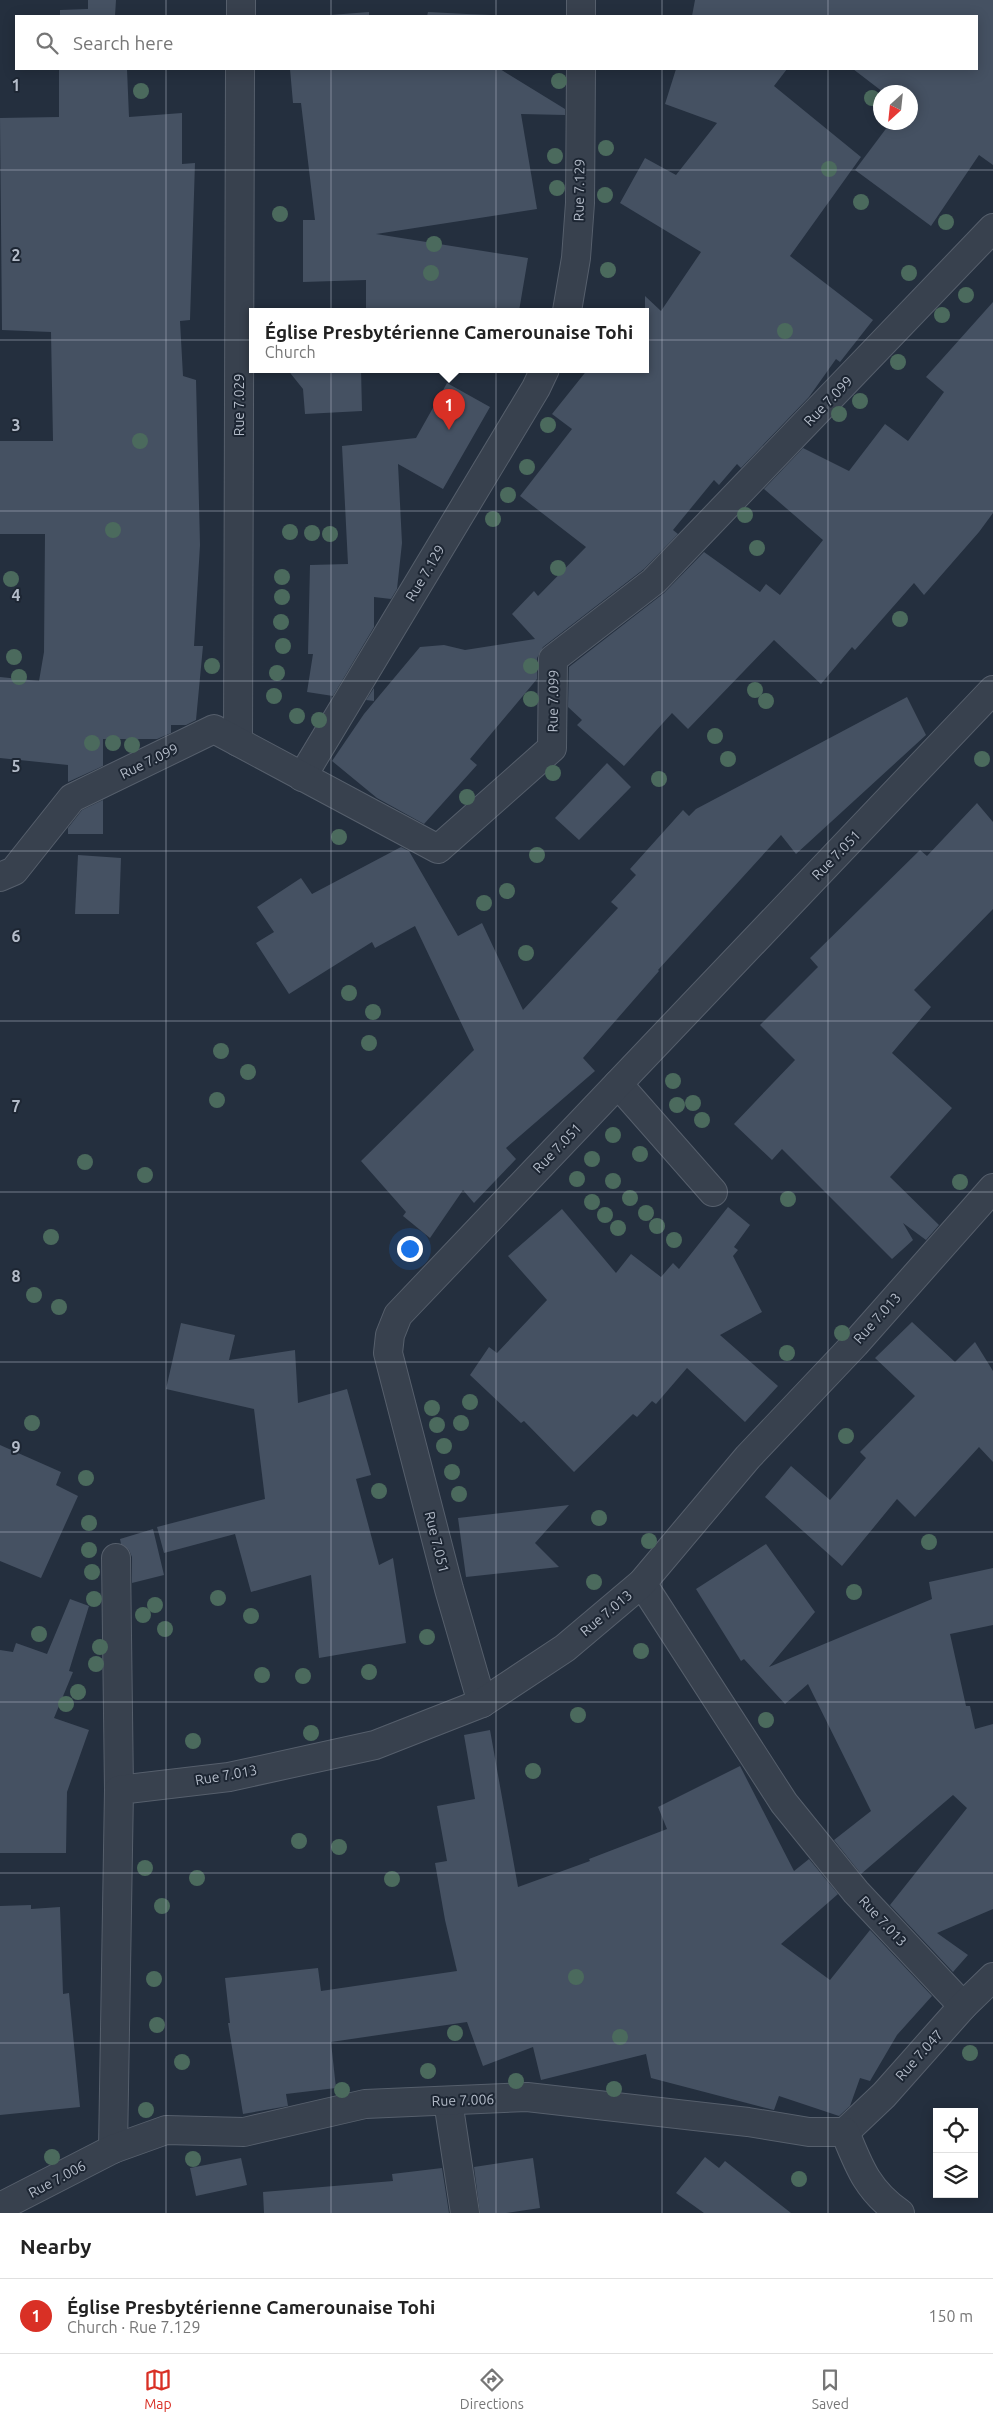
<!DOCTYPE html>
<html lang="en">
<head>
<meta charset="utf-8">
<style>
  body { margin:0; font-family:Ubuntu,sans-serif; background:#f2f2f2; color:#222 }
  .controls { position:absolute; right:15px; bottom:15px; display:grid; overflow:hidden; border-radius:0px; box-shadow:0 2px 12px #0003 }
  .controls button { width:45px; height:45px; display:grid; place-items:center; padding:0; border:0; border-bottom:1px solid #e0e0e0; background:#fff; color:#222; font:25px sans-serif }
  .compass { position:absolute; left:873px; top:85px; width:45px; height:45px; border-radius:50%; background:#fff; box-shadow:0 2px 12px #0003; rotate:207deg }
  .you { position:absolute; left:409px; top:1248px; width:18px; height:18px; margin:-12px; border:4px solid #fff; border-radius:50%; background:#1a73e8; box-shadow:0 0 0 8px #1a73e833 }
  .badge { display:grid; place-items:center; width:32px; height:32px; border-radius:50%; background:#d93025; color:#fff; font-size:16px; font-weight:700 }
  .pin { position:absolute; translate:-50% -41px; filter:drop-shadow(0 1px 2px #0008) }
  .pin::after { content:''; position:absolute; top:26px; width:18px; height:15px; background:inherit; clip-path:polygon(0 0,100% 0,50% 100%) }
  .popup { position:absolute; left:249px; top:308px; width:400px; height:65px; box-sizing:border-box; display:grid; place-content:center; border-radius:0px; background:#fff; filter:drop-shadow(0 1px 4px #0005); font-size:16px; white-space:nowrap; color:#767676 }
  .popup b { font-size:19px; color:#222 }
  .popup::after { content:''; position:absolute; left:50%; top:100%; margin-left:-10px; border:10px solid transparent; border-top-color:#fff }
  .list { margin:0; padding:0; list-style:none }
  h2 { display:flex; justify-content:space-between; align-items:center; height:65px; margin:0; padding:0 20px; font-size:21px }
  h2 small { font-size:16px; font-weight:400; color:#767676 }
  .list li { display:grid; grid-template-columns:32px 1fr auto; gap:15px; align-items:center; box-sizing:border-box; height:75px; padding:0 20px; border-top:1px solid #e0e0e0 }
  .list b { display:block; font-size:19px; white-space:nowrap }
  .list p { margin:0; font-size:16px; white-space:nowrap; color:#767676 }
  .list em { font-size:16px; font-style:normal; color:#767676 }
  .icon { flex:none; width:28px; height:28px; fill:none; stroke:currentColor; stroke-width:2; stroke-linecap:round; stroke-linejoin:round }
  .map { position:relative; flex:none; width:993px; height:2213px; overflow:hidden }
  .search { position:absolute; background:#fff; box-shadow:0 2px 12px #0003; left:15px; right:15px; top:15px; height:55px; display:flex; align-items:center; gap:12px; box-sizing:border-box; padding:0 18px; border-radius:0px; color:#767676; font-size:19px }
  .sheet { height:140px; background:#fff }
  nav { display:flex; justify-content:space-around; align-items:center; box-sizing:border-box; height:70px; border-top:1px solid #e0e0e0; background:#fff; font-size:14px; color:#767676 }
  nav a { display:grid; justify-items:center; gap:2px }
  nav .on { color:#d93025 }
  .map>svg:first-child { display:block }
  .building { fill:#455162 }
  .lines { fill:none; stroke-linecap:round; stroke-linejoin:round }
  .minor-casing { stroke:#565f6c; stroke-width:30 }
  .minor { stroke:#38414e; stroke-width:28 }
  .tree { fill:#4b6a5d }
  .grid { fill:none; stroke:#b4bcc9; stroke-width:1; stroke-opacity:0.55 }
  .labels { text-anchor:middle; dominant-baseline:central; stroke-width:4; stroke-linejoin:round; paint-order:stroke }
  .street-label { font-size:14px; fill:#b4bcc9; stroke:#1d2633 }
  .grid-label { font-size:16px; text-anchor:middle; font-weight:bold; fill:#b4bcc9; stroke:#1d2633; stroke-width:4; stroke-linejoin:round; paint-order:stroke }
</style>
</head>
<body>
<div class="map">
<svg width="993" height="2213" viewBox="0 0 993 2213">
  <rect width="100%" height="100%" fill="#242f3e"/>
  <g class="building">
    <polygon points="88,0 116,0 115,16 60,16 60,10 88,9"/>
    <polygon points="695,0 993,0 993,165 979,155 931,226 855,170 891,122 910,122 910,92 883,92 853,69 977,69 977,16 692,16"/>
    <polygon points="369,12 369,16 317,16"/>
    <polygon points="428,12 467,14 514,16 427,16"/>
    <polygon points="59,69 127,69 129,117 182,113 182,164 195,163 190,320 180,321 183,376 196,380 200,545 194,646 203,646 196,720 186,725 171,725 171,733 157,739 103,739 103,766 68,782 68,765 0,758 0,677 39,681 44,652 45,534 0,534 0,441 53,441 51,332 2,330 0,118 59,117"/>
    <polygon points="290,69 500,69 565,109 565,115 521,114 537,209 376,234 528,258 519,311 366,311 366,280 303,282 303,220 315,220 301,103 293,103"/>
    <polygon points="676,69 787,69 774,86 861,157 790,256 873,320 840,362 836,359 809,397 741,468 737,464 719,485 714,480 673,530 678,534 644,569 543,647 537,658 537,679 470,759 477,765 424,824 377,798 332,761 364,714 420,647 444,645 465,650 535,639 512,614 534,591 538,596 586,547 520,496 572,429 552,414 588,369 645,369 645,296 661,311 701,252 620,203 645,158 676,175 717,123 665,104"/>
    <polygon points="993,302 993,513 979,532 924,595 914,583 855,650 852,647 821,684 774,640 688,729 672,713 624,766 577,725 582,720 568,707 569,667 664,593 704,552 760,592 766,584 780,595 823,540 764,489 803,448 849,471 885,424 908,441 944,392 926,377"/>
    <polygon points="287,369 361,369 362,411 305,414 303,389"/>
    <polygon points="447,383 490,407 443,489 398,464 402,543 397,589 391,599 374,597 374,627 333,696 307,692 313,654 308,654 310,565 348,564 342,446 416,438"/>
    <polygon points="374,688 374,701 366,700"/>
    <polygon points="907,697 926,735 796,854 781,835 658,970 659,971 583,1058 595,1071 506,1148 516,1159 474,1203 463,1190 430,1238 403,1216 406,1212 361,1161 474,1050 415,926 375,948 372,942 289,994 256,943 274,932 257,907 301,878 312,894 401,847 409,851 458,936 482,923 523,1010 618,908 611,902 636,875 630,869 683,810 689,816 696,809"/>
    <polygon points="607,763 631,787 579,840 555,818"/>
    <polygon points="103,800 103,834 68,834 68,828 82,810"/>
    <polygon points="977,803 993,822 993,909 914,990 931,1007 892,1053 952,1108 890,1177 939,1225 926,1240 903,1223 913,1240 892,1259 782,1149 772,1160 734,1124 795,1060 760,1025 818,967 810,958 920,850 927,856"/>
    <polygon points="78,855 121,858 119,914 75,914"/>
    <polygon points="728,1207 750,1225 734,1247 738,1250 733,1256 762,1312 720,1335 778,1386 745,1422 687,1368 656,1404 652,1401 637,1417 633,1414 574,1472 524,1421 521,1423 470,1375 489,1347 497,1353 547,1300 508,1256 562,1209 616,1273 631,1254 661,1277 673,1263 679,1269"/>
    <polygon points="912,1322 955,1362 975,1342 993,1371 993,1462 979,1447 915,1517 897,1499 842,1566 765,1497 791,1466 830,1500 866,1458 860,1452 915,1396 875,1358"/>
    <polygon points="181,1323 235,1335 229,1360 295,1350 298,1403 347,1389 371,1475 356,1479 379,1565 393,1558 406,1643 319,1658 311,1575 251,1592 235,1534 164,1553 157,1527 265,1499 254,1409 166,1389"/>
    <polygon points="0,1445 61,1472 56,1485 78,1496 41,1578 0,1561"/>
    <polygon points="569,1505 535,1543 559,1567 466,1577 458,1518"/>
    <polygon points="153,1529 164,1575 132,1583 132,1557 129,1550 121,1544 120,1539"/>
    <polygon points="766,1544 815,1612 769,1667 932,1599 929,1582 993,1568 993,1625 950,1634 966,1706 970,1706 975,1729 993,1724 993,1909 937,1933 968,1955 953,1972 890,1905 967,1808 953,1795 861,1874 834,1840 871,1811 808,1684 785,1704 744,1659 741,1661 696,1589"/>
    <polygon points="70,1599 89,1606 69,1671 73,1672 54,1718 89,1730 67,1792 66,1853 0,1853 0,1650 13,1652 16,1643 47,1654"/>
    <polygon points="490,1730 518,1887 590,1861 589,1859 667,1829 658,1807 740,1766 794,1871 809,1859 838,1894 781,1944 830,1980 870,1930 932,1996 897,2035 870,2081 860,2078 850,2106 839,2116 779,2096 774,2110 651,2078 646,2054 541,2080 533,2047 483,2066 467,2022 331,2042 336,2088 286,2094 288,2106 243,2114 228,2023 230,2023 225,1978 318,1968 321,1991 457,1971 445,1920 435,1863 447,1861 437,1806 475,1799 464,1735"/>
    <polygon points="31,1905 31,1909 60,1907 63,1994 69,1993 80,2107 0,2115 0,1906"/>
    <polygon points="705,2157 719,2168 725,2161 791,2213 704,2213 676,2193"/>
    <polygon points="241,2158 247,2185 196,2196 190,2168"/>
    <polygon points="533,2158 540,2208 506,2213 480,2213 474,2167"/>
    <polygon points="442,2168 449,2213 264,2213 263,2192 393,2181 392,2174"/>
  </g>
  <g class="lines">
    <g class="minor-casing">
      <g id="minor">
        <polyline points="581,0 581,16"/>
        <polyline points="241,16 241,0"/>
        <polyline points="567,311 576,258 580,203 581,69"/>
        <polyline points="238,742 240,69"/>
        <polyline points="302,777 536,388 545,369"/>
        <polyline points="0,877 14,871 72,798 214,729 438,849 552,748 553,659 654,581 993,228"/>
        <polyline points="618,1084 713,1192"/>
        <polyline points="116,1558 119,1790"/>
        <polyline points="642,1583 784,1803 856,1892 963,2006"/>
        <polyline points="482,1703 449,1589 388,1353 390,1335 398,1315 993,690"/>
        <polyline points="448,2101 465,2213"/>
        <polyline points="845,2132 884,2095 963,2006 993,1977"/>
        <polyline points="113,2149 119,1790 229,1777 375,1745 482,1703 565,1648 642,1583 748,1457 855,1344 993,1188"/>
        <path d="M0,2207L113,2149L166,2130L244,2132L365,2104L527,2097L748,2122L809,2132H845C859,2167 868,2191 900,2213"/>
      </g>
    </g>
    <use href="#minor" class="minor"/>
  </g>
  <g class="tree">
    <circle cx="559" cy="81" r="8"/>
    <circle cx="141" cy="91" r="8"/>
    <circle cx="872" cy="98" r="8"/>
    <circle cx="606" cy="148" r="8"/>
    <circle cx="555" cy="156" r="8"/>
    <circle cx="829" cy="169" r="8"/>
    <circle cx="557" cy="188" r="8"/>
    <circle cx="605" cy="195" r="8"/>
    <circle cx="861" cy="202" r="8"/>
    <circle cx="280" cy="214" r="8"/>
    <circle cx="946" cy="222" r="8"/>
    <circle cx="434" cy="244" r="8"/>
    <circle cx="608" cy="270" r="8"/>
    <circle cx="431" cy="273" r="8"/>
    <circle cx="909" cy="273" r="8"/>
    <circle cx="966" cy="295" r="8"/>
    <circle cx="942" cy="315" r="8"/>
    <circle cx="785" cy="331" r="8"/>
    <circle cx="898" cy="362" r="8"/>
    <circle cx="860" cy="401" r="8"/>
    <circle cx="839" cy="414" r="8"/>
    <circle cx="548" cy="425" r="8"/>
    <circle cx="140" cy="441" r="8"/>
    <circle cx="527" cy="467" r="8"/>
    <circle cx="508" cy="495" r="8"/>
    <circle cx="745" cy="515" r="8"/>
    <circle cx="493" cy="519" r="8"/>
    <circle cx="113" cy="530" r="8"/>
    <circle cx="290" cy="532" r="8"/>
    <circle cx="312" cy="533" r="8"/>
    <circle cx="330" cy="534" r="8"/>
    <circle cx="757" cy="548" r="8"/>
    <circle cx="558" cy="568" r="8"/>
    <circle cx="282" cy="577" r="8"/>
    <circle cx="11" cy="579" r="8"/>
    <circle cx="282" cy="597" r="8"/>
    <circle cx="900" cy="619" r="8"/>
    <circle cx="281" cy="622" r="8"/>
    <circle cx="283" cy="646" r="8"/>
    <circle cx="14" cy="657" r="8"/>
    <circle cx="212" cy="666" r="8"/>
    <circle cx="531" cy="666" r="8"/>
    <circle cx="277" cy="673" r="8"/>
    <circle cx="19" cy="677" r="8"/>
    <circle cx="755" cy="690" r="8"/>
    <circle cx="274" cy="696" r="8"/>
    <circle cx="531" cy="699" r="8"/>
    <circle cx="766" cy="701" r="8"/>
    <circle cx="297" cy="716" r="8"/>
    <circle cx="319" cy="720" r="8"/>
    <circle cx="715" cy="736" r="8"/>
    <circle cx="92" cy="743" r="8"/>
    <circle cx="113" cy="743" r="8"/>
    <circle cx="132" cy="745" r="8"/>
    <circle cx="728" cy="759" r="8"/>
    <circle cx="982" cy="759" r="8"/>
    <circle cx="553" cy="773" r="8"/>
    <circle cx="659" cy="779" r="8"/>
    <circle cx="467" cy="797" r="8"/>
    <circle cx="339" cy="837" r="8"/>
    <circle cx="537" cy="855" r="8"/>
    <circle cx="507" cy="891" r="8"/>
    <circle cx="484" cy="903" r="8"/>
    <circle cx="526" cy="953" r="8"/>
    <circle cx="349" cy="993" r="8"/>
    <circle cx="373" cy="1012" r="8"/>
    <circle cx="369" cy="1043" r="8"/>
    <circle cx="221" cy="1051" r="8"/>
    <circle cx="248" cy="1072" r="8"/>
    <circle cx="673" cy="1081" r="8"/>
    <circle cx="217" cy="1100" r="8"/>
    <circle cx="693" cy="1103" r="8"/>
    <circle cx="677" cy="1105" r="8"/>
    <circle cx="702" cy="1120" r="8"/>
    <circle cx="613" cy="1135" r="8"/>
    <circle cx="640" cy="1154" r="8"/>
    <circle cx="592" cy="1159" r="8"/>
    <circle cx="85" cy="1162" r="8"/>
    <circle cx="145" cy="1175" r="8"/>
    <circle cx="577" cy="1179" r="8"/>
    <circle cx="613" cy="1181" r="8"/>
    <circle cx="960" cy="1182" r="8"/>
    <circle cx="630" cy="1198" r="8"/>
    <circle cx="788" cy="1199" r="8"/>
    <circle cx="592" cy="1202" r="8"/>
    <circle cx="646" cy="1213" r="8"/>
    <circle cx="605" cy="1215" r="8"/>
    <circle cx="657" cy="1226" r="8"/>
    <circle cx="618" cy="1228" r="8"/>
    <circle cx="51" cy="1237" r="8"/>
    <circle cx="674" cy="1240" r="8"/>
    <circle cx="34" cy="1295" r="8"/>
    <circle cx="59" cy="1307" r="8"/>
    <circle cx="842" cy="1333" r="8"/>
    <circle cx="787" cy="1353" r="8"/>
    <circle cx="470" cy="1402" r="8"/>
    <circle cx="432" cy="1408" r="8"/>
    <circle cx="32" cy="1423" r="8"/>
    <circle cx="461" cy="1423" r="8"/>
    <circle cx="437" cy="1425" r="8"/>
    <circle cx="846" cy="1436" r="8"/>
    <circle cx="444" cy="1446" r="8"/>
    <circle cx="452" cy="1472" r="8"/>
    <circle cx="86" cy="1478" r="8"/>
    <circle cx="379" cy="1491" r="8"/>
    <circle cx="459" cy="1494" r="8"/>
    <circle cx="599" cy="1518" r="8"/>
    <circle cx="89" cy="1523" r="8"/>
    <circle cx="649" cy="1541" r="8"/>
    <circle cx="929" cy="1542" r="8"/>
    <circle cx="89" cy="1550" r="8"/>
    <circle cx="92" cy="1572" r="8"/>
    <circle cx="594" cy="1582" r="8"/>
    <circle cx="854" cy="1592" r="8"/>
    <circle cx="218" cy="1598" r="8"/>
    <circle cx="94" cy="1599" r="8"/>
    <circle cx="155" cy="1605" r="8"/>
    <circle cx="143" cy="1615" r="8"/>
    <circle cx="251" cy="1616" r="8"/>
    <circle cx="165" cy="1629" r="8"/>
    <circle cx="39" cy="1634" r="8"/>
    <circle cx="427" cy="1637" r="8"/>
    <circle cx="100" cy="1647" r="8"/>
    <circle cx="641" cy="1651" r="8"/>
    <circle cx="96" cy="1664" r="8"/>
    <circle cx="369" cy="1672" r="8"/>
    <circle cx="262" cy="1675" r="8"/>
    <circle cx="303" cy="1676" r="8"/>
    <circle cx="78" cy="1692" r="8"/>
    <circle cx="66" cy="1704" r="8"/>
    <circle cx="578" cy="1715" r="8"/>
    <circle cx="766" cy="1720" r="8"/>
    <circle cx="311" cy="1733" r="8"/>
    <circle cx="193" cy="1741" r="8"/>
    <circle cx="533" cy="1771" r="8"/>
    <circle cx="299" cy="1841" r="8"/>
    <circle cx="339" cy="1847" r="8"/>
    <circle cx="145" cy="1868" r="8"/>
    <circle cx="197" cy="1878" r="8"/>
    <circle cx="392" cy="1879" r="8"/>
    <circle cx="162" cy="1906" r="8"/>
    <circle cx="576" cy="1977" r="8"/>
    <circle cx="154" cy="1979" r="8"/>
    <circle cx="157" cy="2025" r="8"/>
    <circle cx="455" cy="2033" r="8"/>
    <circle cx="620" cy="2037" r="8"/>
    <circle cx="970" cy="2053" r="8"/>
    <circle cx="182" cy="2062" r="8"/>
    <circle cx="428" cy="2071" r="8"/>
    <circle cx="516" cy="2081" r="8"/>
    <circle cx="614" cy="2089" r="8"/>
    <circle cx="342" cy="2090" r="8"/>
    <circle cx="146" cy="2110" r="8"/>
    <circle cx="52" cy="2157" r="8"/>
    <circle cx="193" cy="2159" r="8"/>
    <circle cx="799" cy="2179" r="8"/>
  </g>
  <path class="grid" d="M166,0V16M331,0V16M496,0V16M662,0V16M828,0V16M166,69V2213M331,69V2213M496,69V2213M662,69V2213M828,69V2213M0,170H993M0,340H993M0,511H993M0,681H993M0,851H993M0,1021H993M0,1192H993M0,1362H993M0,1532H993M0,1702H993M0,1873H993M0,2043H993"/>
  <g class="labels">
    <g class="street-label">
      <text transform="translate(579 190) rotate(-89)">Rue 7.129</text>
      <text transform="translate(828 401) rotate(-46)">Rue 7.099</text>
      <text transform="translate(239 405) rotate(-90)">Rue 7.029</text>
      <text transform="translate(425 573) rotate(-59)">Rue 7.129</text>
      <text transform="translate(553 701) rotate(-89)">Rue 7.099</text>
      <text transform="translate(149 761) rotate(-26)">Rue 7.099</text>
      <text transform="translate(836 855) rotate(-46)">Rue 7.051</text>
      <text transform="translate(557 1148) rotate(-46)">Rue 7.051</text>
      <text transform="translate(877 1318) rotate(-48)">Rue 7.013</text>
      <text transform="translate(437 1542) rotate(76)">Rue 7.051</text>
      <text transform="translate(606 1613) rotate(-40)">Rue 7.013</text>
      <text transform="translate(226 1775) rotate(-10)">Rue 7.013</text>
      <text transform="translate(883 1921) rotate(47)">Rue 7.013</text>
      <text transform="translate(919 2055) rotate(-48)">Rue 7.047</text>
      <text transform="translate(463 2100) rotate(-2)">Rue 7.006</text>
      <text transform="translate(57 2179) rotate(-28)">Rue 7.006</text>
    </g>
  </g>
  <g class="grid-label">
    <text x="16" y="91">1</text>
    <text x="16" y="261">2</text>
    <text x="16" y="431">3</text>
    <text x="16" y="601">4</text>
    <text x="16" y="772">5</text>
    <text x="16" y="942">6</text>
    <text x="16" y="1112">7</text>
    <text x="16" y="1282">8</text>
    <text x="16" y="1453">9</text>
  </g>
</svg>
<div class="controls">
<button><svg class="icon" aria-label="locate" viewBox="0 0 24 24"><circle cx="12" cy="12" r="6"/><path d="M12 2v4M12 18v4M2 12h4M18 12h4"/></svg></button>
<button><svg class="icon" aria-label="layers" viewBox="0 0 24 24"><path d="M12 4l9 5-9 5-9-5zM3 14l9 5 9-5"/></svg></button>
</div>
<svg class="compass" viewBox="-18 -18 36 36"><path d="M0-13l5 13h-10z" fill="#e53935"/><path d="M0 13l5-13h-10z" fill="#767676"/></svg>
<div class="you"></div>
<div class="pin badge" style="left:449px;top:430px">1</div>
<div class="popup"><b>Église Presbytérienne Camerounaise Tohi</b>Church</div>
<div class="search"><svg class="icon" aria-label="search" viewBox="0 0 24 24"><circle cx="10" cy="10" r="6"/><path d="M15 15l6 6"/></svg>Search here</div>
</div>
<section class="sheet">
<h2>Nearby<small></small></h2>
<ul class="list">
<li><span class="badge">1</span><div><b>Église Presbytérienne Camerounaise Tohi</b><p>Church · Rue 7.129</p></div><em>150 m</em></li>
</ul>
</section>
<nav>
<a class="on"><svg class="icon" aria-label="map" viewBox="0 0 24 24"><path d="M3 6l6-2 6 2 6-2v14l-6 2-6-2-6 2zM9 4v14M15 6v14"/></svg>Map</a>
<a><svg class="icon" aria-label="directions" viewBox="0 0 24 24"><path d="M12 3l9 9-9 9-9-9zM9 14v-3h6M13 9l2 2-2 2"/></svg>Directions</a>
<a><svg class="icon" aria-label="saved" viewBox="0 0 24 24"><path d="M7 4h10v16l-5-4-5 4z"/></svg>Saved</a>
</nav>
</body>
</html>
